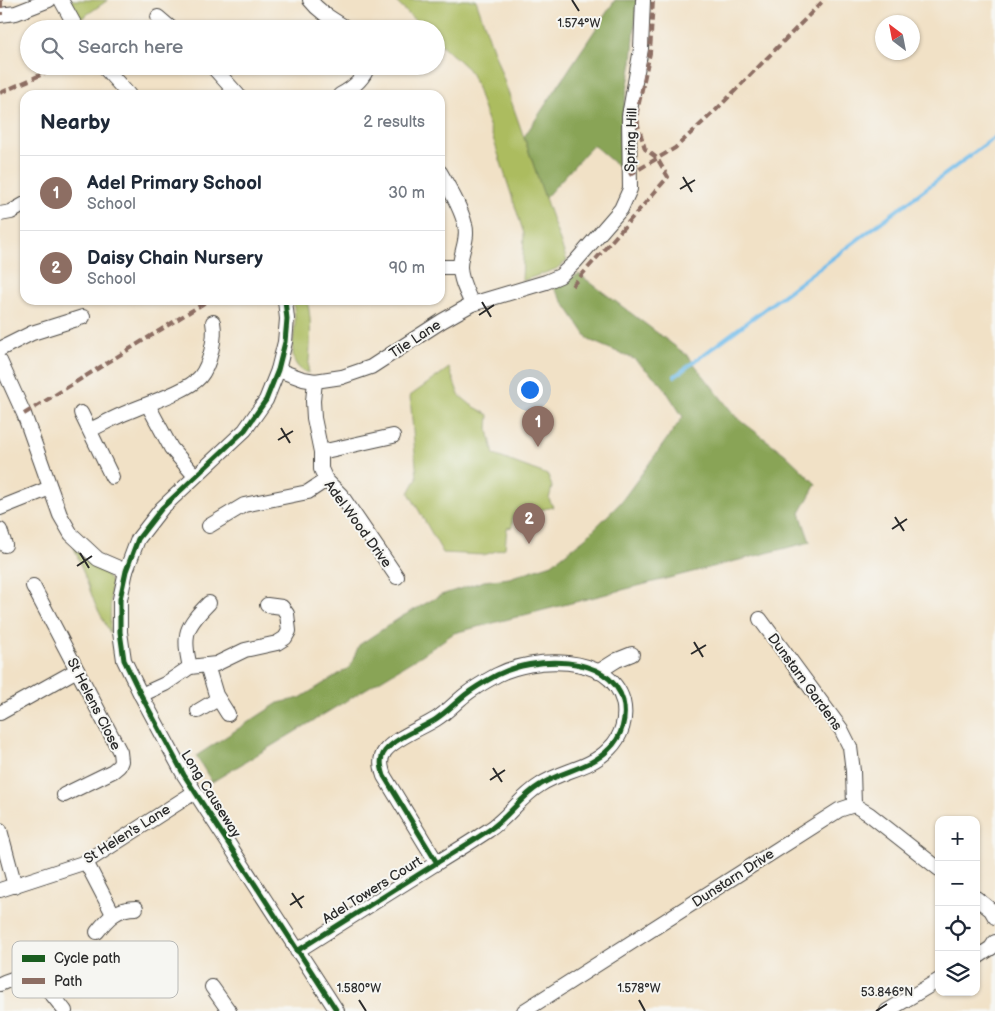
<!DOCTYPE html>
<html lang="en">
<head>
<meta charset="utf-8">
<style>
  body { margin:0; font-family:"Balsamiq Sans",sans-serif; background:#f6f6f7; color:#1f2937 }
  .controls { position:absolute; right:15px; bottom:15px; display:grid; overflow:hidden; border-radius:10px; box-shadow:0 1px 4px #0004 }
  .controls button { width:45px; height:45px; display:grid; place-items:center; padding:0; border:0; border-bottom:1px solid #e0e1e3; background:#fff; color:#1f2937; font:25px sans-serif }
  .compass { position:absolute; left:875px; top:15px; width:45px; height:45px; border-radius:50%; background:#fff; box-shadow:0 1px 4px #0004; rotate:328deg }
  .you { position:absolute; left:529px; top:389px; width:18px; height:18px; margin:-12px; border:4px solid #fff; border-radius:50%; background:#1a73e8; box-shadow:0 0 0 8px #1a73e833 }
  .badge { display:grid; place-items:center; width:32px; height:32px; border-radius:50%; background:#1f6fb2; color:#fff; font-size:16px; font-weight:700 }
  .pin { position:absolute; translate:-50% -41px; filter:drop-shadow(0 1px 2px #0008) }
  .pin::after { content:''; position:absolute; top:26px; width:18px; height:15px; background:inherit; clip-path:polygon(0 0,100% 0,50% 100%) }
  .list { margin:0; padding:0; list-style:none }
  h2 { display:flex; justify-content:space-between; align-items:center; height:65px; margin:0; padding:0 20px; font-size:21px }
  h2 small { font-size:16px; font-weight:400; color:#747a83 }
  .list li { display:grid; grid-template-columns:32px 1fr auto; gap:15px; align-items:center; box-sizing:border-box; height:75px; padding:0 20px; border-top:1px solid #e0e1e3 }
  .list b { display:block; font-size:19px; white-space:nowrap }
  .list p { margin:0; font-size:16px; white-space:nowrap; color:#747a83 }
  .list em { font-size:16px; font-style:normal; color:#747a83 }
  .icon { flex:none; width:28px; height:28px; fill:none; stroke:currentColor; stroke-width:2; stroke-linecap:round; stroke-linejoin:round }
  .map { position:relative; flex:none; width:995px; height:1011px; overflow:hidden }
  .search { position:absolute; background:#fff; box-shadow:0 1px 4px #0004; left:20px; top:20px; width:425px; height:55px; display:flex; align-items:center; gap:12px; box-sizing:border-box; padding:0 18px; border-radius:28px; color:#747a83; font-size:19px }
  .panel { position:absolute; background:#fff; box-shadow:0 1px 4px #0004; left:20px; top:90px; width:425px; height:215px; border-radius:15px }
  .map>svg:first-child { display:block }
  .green { fill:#acbc5f; stroke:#6c7445 }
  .forest { fill:#89a456; stroke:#5a6840 }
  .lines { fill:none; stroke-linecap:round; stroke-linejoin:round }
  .stream { stroke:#72bdeb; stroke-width:4 }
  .street-casing { stroke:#494642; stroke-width:16 }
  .street { stroke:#fff; stroke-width:14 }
  .quiet { stroke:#8d6e63; stroke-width:4; stroke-dasharray:8 4; stroke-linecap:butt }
  .cycleway-casing { stroke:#f6f6f2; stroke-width:8 }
  .cycleway { stroke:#1b5e20; stroke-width:5 }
  .ticks { fill:none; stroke:#2b2b2b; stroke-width:2 }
  .labels { text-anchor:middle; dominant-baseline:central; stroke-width:4; stroke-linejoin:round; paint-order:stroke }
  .street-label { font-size:14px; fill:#2b2b2b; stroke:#f6f6f2 }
  .key { fill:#f6f6f2; stroke:#b9b9b6; stroke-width:1 }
  .key-label { font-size:14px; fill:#2b2b2b }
  .ticks-label { font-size:12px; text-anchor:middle; fill:#2b2b2b; stroke:#f6f6f2; stroke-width:4; stroke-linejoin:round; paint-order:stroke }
</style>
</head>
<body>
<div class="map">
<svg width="995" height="1011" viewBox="0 0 995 1011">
  <rect width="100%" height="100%" fill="#f6f6f2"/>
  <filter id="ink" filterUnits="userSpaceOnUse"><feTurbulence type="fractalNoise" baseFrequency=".02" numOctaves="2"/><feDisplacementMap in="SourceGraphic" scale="10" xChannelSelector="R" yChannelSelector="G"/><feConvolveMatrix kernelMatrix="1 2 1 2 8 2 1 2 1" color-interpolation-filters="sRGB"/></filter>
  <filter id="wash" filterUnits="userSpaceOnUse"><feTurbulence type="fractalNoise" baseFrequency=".0096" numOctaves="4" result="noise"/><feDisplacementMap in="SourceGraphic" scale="20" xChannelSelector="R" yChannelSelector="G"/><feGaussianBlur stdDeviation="1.12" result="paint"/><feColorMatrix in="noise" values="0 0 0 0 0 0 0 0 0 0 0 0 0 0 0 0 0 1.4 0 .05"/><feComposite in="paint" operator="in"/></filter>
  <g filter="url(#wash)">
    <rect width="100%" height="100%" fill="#f1e1c6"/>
    <g class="green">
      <polygon points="67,0 108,0 79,20"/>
      <polygon points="394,0 476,0 567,261 556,269 522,281 524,234 475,82 468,69 436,40 436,29 424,29"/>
      <path d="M293,300H307C313,324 310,348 308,373C286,366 294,342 295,324C295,316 294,308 293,300Z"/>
      <polygon points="449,368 459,395 471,405 489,415 488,430 494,455 548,475 552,487 549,499 553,507 513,516 512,527 507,528 505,548 484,555 443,553 409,493 417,478 410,396"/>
      <polygon points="74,547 103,570 111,582 110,633 95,604"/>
    </g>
    <g class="forest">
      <polygon points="615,0 637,0 632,62 619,135 621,169 593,145 545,198 524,137"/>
      <polygon points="579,274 688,356 736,417 785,454 816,484 800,513 810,542 454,633 422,655 212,782 196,756 278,703 300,698 350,667 359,645 401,617 441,595 484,581 509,578 552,564 584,539 621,502 683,417 661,383 634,359 589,340 553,287"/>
    </g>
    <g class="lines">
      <polyline class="stream" points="675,376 995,137"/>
    </g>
  </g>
  <g filter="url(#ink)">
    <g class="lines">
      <g class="street-casing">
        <g id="street">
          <polyline points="61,0 77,29"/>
          <path d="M310,0C320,13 334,20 348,29"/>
          <polyline points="0,15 16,13 49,0"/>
          <polyline points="158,17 172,29"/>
          <polyline points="103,66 129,95"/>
          <polyline points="212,66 238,95"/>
          <path d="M340,95C351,89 364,79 368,66"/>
          <path d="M440,172C449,188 461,207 465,225C469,239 460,253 460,267C460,280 467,293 472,304"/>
          <polyline points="0,214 11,212 25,204"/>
          <polyline points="440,267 460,267"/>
          <polyline points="285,300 287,319 285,342 278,370 266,400 245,430 162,508 138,539 126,571 120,599 120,632 124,660 141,695 184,775 337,1011"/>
          <polyline points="0,349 32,333 83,317"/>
          <polyline points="0,361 24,414 60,515 71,534 98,559 126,571"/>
          <polyline points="278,370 303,379 315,381 342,377 371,367 442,321 472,304 546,282 560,276 575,262 621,209 630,189 629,116 641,49 643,0"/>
          <polyline points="315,381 313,401 314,418 321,452 321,469 326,480 341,495 397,577"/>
          <polyline points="148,405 171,448 195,476"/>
          <polyline points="81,413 112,477"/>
          <path d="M90,430C103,424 115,417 128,412C146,404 188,391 200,377C210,365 216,337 213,322"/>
          <polyline points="321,452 393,436"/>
          <polyline points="0,508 50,488"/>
          <polyline points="209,526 244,505 308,492 326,480"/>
          <polyline points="0,530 5,545"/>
          <polyline points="33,586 120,752 121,761 119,766 113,771 64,795"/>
          <polyline points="760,619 841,729 850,747 853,771 854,805"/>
          <polyline points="207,665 216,695 228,714"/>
          <path d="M190,667C182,634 186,626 209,603"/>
          <polyline points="598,672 617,660 632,654"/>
          <polyline points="141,695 165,684 190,667 216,664 245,650 277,643 285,638 289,631 287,614 282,607 267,605"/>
          <polyline points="198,711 218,699"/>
          <polyline points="0,713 77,670"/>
          <polyline points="0,830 15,886"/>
          <polyline points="86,862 113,914"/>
          <polyline points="0,890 86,862 195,792"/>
          <polyline points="976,898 991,910 995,917"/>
          <path d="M97,932C108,918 117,908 136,908"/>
          <path d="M297,951C343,922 389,893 435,864C453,853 471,842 489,830C508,818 520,797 540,785C562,770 590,769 609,749C622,737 627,718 623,701C609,652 532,657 497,675C486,681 475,687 465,695C455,703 447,712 436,719C422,728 395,738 385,751C379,759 381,767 384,776L437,863"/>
          <polyline points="976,958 991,948 995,942"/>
          <path d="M0,984C34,967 45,985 65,1011"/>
          <polyline points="212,987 229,1011"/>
          <polyline points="524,1011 839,810 854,805 869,814 939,869"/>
          <polyline points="887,1011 939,980"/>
        </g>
      </g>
      <use href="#street" class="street"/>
      <g class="quiet">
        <polyline points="1,0 1,15"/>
        <polyline points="0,93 61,66"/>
        <polyline points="629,175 675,148 716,110 824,0"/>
        <polyline points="572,286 668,177 657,158 645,149 638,125 637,112 650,53 653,0"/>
        <polyline points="24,414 209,300"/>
      </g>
      <g class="cycleway-casing">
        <g id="cycleway">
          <polyline points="285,300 287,319 285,342 278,370 266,400 245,430 162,508 138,539 126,571 120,599 120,632 124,660 141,695 184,775 337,1011"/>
          <path d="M297,951C343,922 389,893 435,864C453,853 471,842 489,830C508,818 520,797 540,785C562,770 590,769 609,749C622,737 627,718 623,701C609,652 532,657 497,675C486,681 475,687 465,695C455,703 447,712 436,719C422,728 395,738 385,751C379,759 381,767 384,776L437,863"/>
        </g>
      </g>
      <use href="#cycleway" class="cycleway"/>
    </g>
  </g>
  <path class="ticks" d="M572,0L579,11M683,177L692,192M680,189L695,180M482,302L491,317M479,315L494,305M281,428L290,443M278,440L293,431M895,517L904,531M892,529L907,519M80,553L89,568M77,566L92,556M694,642L703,657M691,654L706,645M493,768L502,782M490,780L505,770M292,893L302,908M290,905L304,896M359,1000L366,1011M639,1000L645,1011M876,1011L887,1004"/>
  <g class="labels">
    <g class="street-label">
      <text transform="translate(631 140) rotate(-88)">Spring Hill</text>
      <text transform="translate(415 339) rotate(-33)">Tile Lane</text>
      <text transform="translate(358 524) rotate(54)">Adel Wood Drive</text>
      <text transform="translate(805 682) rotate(54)">Dunstarn Gardens</text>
      <text transform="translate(94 704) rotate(63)">St Helens Close</text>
      <text transform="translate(211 794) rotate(58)">Long Causeway</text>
      <text transform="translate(127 834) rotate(-32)">St Helen's Lane</text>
      <text transform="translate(733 878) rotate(-33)">Dunstarn Drive</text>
      <text transform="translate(372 890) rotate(-32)">Adel Towers Court</text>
    </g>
  </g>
  <rect x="12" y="941" width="166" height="57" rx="8" class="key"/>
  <rect x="22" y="955" width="23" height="7" fill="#1b5e20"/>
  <rect x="22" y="978" width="23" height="6" fill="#8d6e63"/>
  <g class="key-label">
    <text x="54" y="963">Cycle path</text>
    <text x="54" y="986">Path</text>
  </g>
  <g class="ticks-label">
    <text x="579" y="27">1.574°W</text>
    <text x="359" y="992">1.580°W</text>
    <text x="639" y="992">1.578°W</text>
    <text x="887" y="996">53.846°N</text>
  </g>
</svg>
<div class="controls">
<button>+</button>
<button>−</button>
<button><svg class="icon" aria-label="locate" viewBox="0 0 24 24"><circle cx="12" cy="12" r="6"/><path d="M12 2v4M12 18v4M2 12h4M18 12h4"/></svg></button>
<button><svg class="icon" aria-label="layers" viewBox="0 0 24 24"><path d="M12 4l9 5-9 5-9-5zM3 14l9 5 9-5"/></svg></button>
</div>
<svg class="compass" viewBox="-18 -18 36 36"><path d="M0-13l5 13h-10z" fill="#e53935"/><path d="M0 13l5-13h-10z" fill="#747a83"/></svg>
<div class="you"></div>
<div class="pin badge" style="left:538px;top:447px;background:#8d6e63">1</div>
<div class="pin badge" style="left:529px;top:544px;background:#8d6e63">2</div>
<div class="search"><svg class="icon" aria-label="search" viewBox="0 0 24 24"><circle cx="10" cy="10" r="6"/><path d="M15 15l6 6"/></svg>Search here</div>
<section class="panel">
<h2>Nearby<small>2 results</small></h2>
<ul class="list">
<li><span class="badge" style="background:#8d6e63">1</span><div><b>Adel Primary School</b><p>School</p></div><em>30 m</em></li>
<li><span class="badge" style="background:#8d6e63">2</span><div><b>Daisy Chain Nursery</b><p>School</p></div><em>90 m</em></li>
</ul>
</section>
</div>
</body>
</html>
